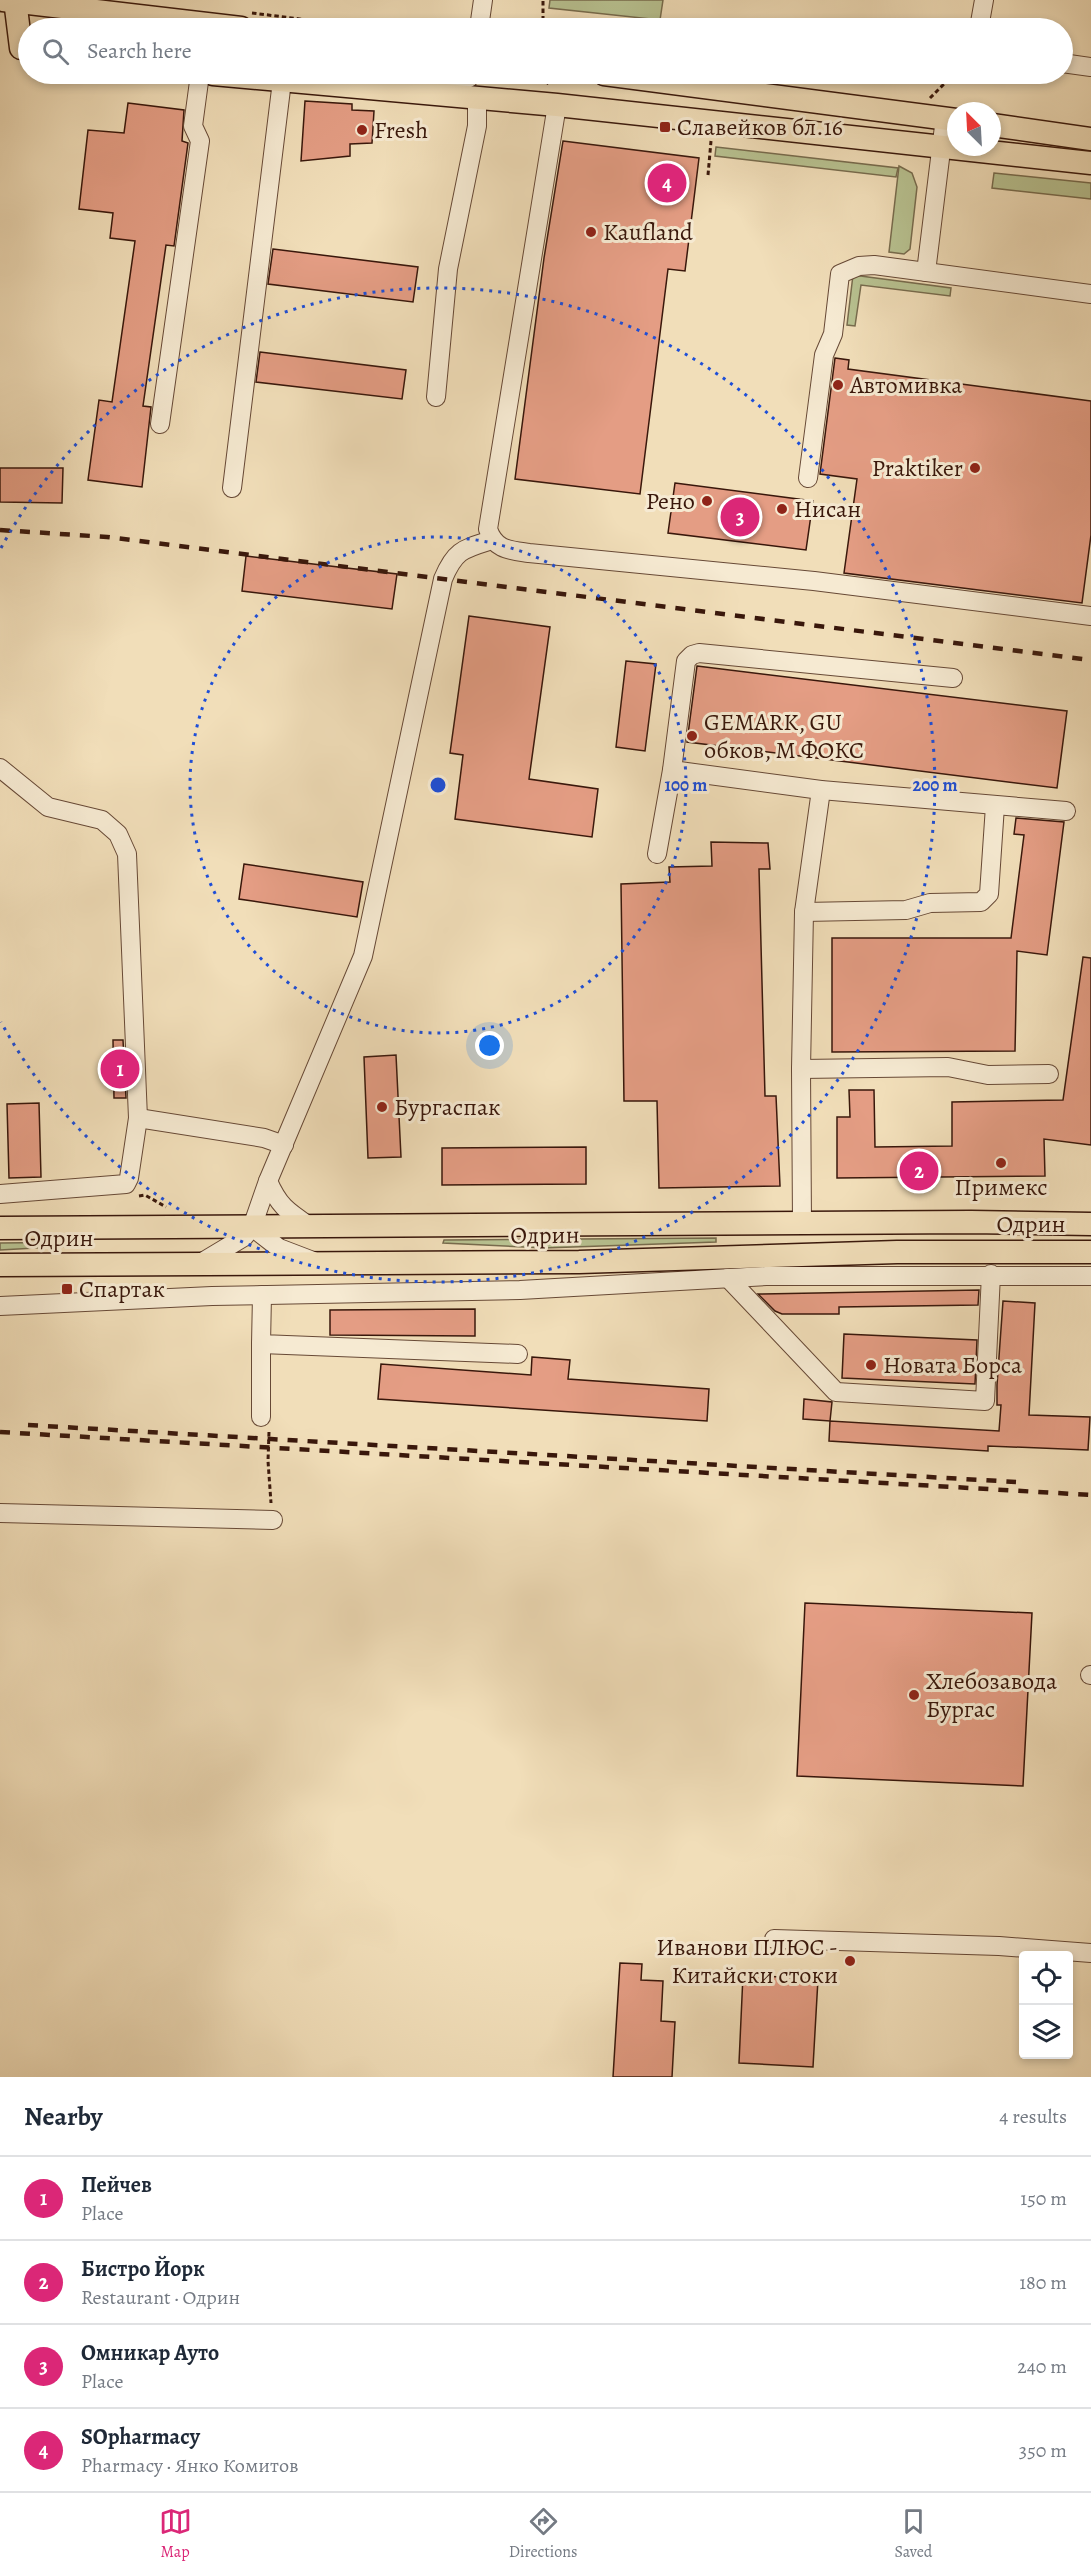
<!DOCTYPE html>
<html lang="en">
<head>
<meta charset="utf-8">
<style>
  body { margin:0; font-family:Alegreya,serif; background:#f2f2f3; color:#1f2937 }
  .controls { position:absolute; right:18px; bottom:18px; display:grid; overflow:hidden; border-radius:6px; box-shadow:0 3px 9px #0003 }
  .controls button { width:54px; height:54px; display:grid; place-items:center; padding:0; border:0; border-bottom:2px solid #e0e1e3; background:#fff; color:#1f2937; font:30px sans-serif }
  .compass { position:absolute; left:947px; top:102px; width:54px; height:54px; border-radius:50%; background:#fff; box-shadow:0 3px 9px #0003; rotate:336deg }
  .you { position:absolute; left:490px; top:1046px; width:21px; height:21px; margin:-15px; border:4px solid #fff; border-radius:50%; background:#1a73e8; box-shadow:0 0 0 9px #1a73e833 }
  .badge { display:grid; place-items:center; width:39px; height:39px; border-radius:50%; background:#db2777; color:#fff; font-size:20px; font-weight:700 }
  .pin { position:absolute; translate:-50% -50%; border:3px solid #fff; box-shadow:0 2px 6px #0006 }
  .list { margin:0; padding:0; list-style:none }
  h2 { display:flex; justify-content:space-between; align-items:center; height:78px; margin:0; padding:0 24px; font-size:26px }
  h2 small { font-size:20px; font-weight:400; color:#747a83 }
  .list li { display:grid; grid-template-columns:39px 1fr auto; gap:18px; align-items:center; box-sizing:border-box; height:84px; padding:0 24px; border-top:2px solid #e0e1e3 }
  .list b { display:block; font-size:22px; white-space:nowrap }
  .list p { margin:0; font-size:20px; white-space:nowrap; color:#747a83 }
  .list em { font-size:20px; font-style:normal; color:#747a83 }
  .icon { flex:none; width:33px; height:33px; fill:none; stroke:currentColor; stroke-width:2; stroke-linecap:round; stroke-linejoin:round }
  .map { position:relative; flex:none; width:1091px; height:2077px; overflow:hidden }
  .search { position:absolute; background:#fff; box-shadow:0 3px 9px #0003; left:18px; right:18px; top:18px; height:66px; display:flex; align-items:center; gap:15px; box-sizing:border-box; padding:0 21px; border-radius:33px; color:#747a83; font-size:22px }
  .sheet { height:414px; background:#fff }
  nav { display:flex; justify-content:space-around; align-items:center; box-sizing:border-box; height:84px; border-top:2px solid #e0e1e3; background:#fff; font-size:16px; color:#747a83 }
  nav a { display:grid; justify-items:center; gap:3px }
  nav .on { color:#db2777 }
  .map>svg:first-child { display:block }
  .green { fill:#b8c291; stroke:#786c4e; stroke-width:1.5 }
  .building { fill:#e49d84; stroke:#39170b; stroke-width:1.5 }
  .lines { fill:none; stroke-linecap:round; stroke-linejoin:round }
  .minor-casing { stroke:#674936; stroke-width:20 }
  .major-casing { stroke:#39170b; stroke-width:25 }
  .path { stroke:#39170b; stroke-width:3; stroke-dasharray:4.5 3; stroke-linecap:butt }
  .minor { stroke:#f6ead2; stroke-width:18 }
  .major { stroke:#f1deb9; stroke-width:22 }
  .rail { stroke:#39170b; stroke-width:4.5; stroke-dasharray:10 10; stroke-linecap:butt }
  .ring { fill:none; stroke:#1d4ed8; stroke-width:3; stroke-dasharray:3 6 }
  .poi-dot { fill:#8f2418; stroke:#f6ead2; stroke-width:2 }
  .labels { text-anchor:middle; dominant-baseline:central; stroke-width:6; stroke-linejoin:round; paint-order:stroke }
  .poi-label { font-size:24px; fill:#39170b; stroke:#f6ead2; text-anchor:start }
  .street-label { font-size:24px; fill:#39170b; stroke:#f6ead2 }
  .centre { fill:#1d4ed8; stroke:#f6ead2; stroke-width:3 }
  .ring-label { font-size:18px; text-anchor:middle; font-weight:bold; fill:#1d4ed8; stroke:#f6ead2; stroke-width:6; stroke-linejoin:round; paint-order:stroke }
</style>
</head>
<body>
<div class="map">
<svg width="1091" height="2077" viewBox="0 0 1091 2077">
  <rect width="100%" height="100%" fill="#f1deb9"/>
  <filter id="stains"><feTurbulence type="fractalNoise" baseFrequency=".00333" numOctaves="4"/><feColorMatrix values="0 0 0 0 .2 0 0 0 0 .09 0 0 0 0 .02 0 0 0 .5 -.17"/></filter>
  <radialGradient id="worn" r=".72"><stop offset=".6" stop-color="#630" stop-opacity="0"/><stop offset="1" stop-color="#630" stop-opacity=".3"/></radialGradient>
  <g class="green">
    <polygon points="550,0 663,0 660,20 549,8"/>
    <polygon points="716,147 898,168 896,177 715,156"/>
    <polygon points="899,166 912,173 917,187 910,249 904,254 889,252"/>
    <polygon points="994,173 1091,183 1091,199 992,188"/>
    <polygon points="853,275 951,288 950,296 861,285 855,326 847,325"/>
    <polygon points="716,1238 716,1242 544,1248 443,1243 444,1240"/>
    <polygon points="89,1242 89,1245 0,1250 0,1243"/>
  </g>
  <g class="building">
    <polygon points="305,101 352,104 352,110 374,111 372,143 350,144 350,156 301,161"/>
    <polygon points="128,103 184,110 182,141 188,143 174,246 166,245 143,406 151,407 142,487 88,480 99,400 112,402 135,241 110,238 113,213 79,209 88,130 124,133"/>
    <polygon points="563,141 699,158 685,271 668,269 640,494 515,479 544,258"/>
    <polygon points="273,249 418,267 413,302 268,284"/>
    <polygon points="260,352 406,370 402,399 256,382"/>
    <polygon points="835,358 849,360 848,369 1091,401 1091,535 1082,603 844,573 857,479 820,474"/>
    <polygon points="0,468 63,468 62,503 0,502"/>
    <polygon points="675,483 813,501 806,550 668,533"/>
    <polygon points="246,556 397,574 392,609 242,591"/>
    <polygon points="469,616 550,627 529,779 598,789 592,837 455,819 463,755 450,753"/>
    <polygon points="626,661 656,664 645,751 616,747"/>
    <polygon points="697,666 1067,711 1057,788 687,742"/>
    <polygon points="1016,818 1064,822 1047,955 1017,951 1015,1051 832,1052 832,938 1011,938 1024,835 1014,834"/>
    <polygon points="711,842 768,843 770,869 759,869 765,1096 776,1096 780,1186 659,1188 657,1101 624,1101 621,884 670,882 669,867 712,866"/>
    <polygon points="244,864 363,882 357,917 239,899"/>
    <polygon points="1083,957 1091,958 1091,1145 1044,1139 1045,1176 837,1178 837,1117 850,1117 849,1090 874,1090 875,1147 952,1146 952,1102 1063,1100"/>
    <polygon points="113,1040 123,1040 126,1098 114,1098"/>
    <polygon points="396,1055 401,1157 368,1158 364,1057"/>
    <polygon points="39,1103 41,1177 9,1178 7,1104"/>
    <polygon points="586,1147 586,1184 442,1185 442,1148"/>
    <polygon points="979,1290 978,1305 839,1307 839,1314 782,1314 775,1311 758,1294"/>
    <polygon points="1003,1301 1035,1303 1029,1415 1090,1417 1088,1450 988,1446 988,1451 829,1441 830,1421 999,1431 1001,1405 997,1405 997,1385"/>
    <polygon points="475,1309 475,1336 330,1335 330,1310"/>
    <polygon points="844,1334 977,1340 975,1384 842,1378"/>
    <polygon points="532,1357 570,1360 568,1379 709,1389 707,1421 378,1399 381,1364 531,1375"/>
    <polygon points="804,1399 832,1402 830,1421 803,1419"/>
    <polygon points="805,1603 1032,1613 1023,1786 797,1776"/>
    <polygon points="620,1963 642,1964 641,1980 663,1981 661,2021 675,2022 672,2077 613,2077"/>
    <polygon points="743,1975 818,1979 813,2067 739,2063"/>
  </g>
  <g class="lines">
    <g class="minor-casing">
      <g id="minor">
        <polyline points="479,28 483,0"/>
        <polyline points="979,28 984,0"/>
        <polyline points="1062,63 1091,67"/>
        <path d="M412,89C431,82 450,83 469,78L471,74"/>
        <path d="M557,105L488,529C495,550 509,550 529,553L814,581L1091,616"/>
        <polyline points="926,272 945,118"/>
        <polyline points="436,397 448,269 477,126 477,98"/>
        <polyline points="160,424 200,141 193,126 200,74"/>
        <polyline points="808,478 824,355 833,334 840,274 859,266 874,265 1091,294"/>
        <polyline points="232,488 282,81"/>
        <polyline points="0,768 48,807 102,820 118,834 127,854 138,1118 129,1178 126,1184 0,1194"/>
        <polyline points="672,770 821,790 1066,811"/>
        <polyline points="657,854 672,770 686,661 692,655 699,653 953,678"/>
        <polyline points="804,912 906,910 930,903 981,902 989,894 995,806"/>
        <polyline points="801,1069 948,1067 988,1075 1049,1074"/>
        <polyline points="138,1118 264,1138 284,1145"/>
        <path d="M268,1181C279,1206 287,1211 309,1226"/>
        <polyline points="802,1224 801,1069 804,912 821,790"/>
        <polyline points="252,1227 279,1248 313,1261"/>
        <path d="M199,1264L244,1237L252,1227L268,1181L363,956L443,579C455,550 463,549 492,540"/>
        <polyline points="728,1278 836,1392 985,1401 991,1274"/>
        <polyline points="262,1295 261,1344 518,1354"/>
        <polyline points="0,1306 212,1296 520,1290 766,1276 1091,1276"/>
        <polyline points="261,1417 261,1344"/>
        <polyline points="0,1513 273,1520"/>
        <polyline points="1090,1675 1091,1675"/>
        <polyline points="774,1939 999,1946 1091,1953"/>
      </g>
    </g>
    <g class="major-casing">
      <g id="major">
        <polyline points="3,0 241,28"/>
        <polyline points="15,0 21,48"/>
        <polyline points="213,74 557,105 1091,163"/>
        <polyline points="604,74 956,120"/>
        <polyline points="992,125 1091,139"/>
        <polyline points="0,1228 971,1222 1091,1224"/>
        <polyline points="0,1265 579,1262 897,1252 1091,1252"/>
      </g>
    </g>
    <g class="path">
      <polyline points="252,13 372,28"/>
      <polyline points="543,28 543,0"/>
      <polyline points="542,74 549,85"/>
      <polyline points="930,98 954,74"/>
      <polyline points="708,175 711,141"/>
      <polyline points="139,1196 145,1195 166,1207"/>
      <polyline points="269,1432 268,1461 271,1503"/>
    </g>
    <use href="#minor" class="minor"/>
    <use href="#major" class="major"/>
    <g class="rail">
      <polyline points="0,530 107,537 1091,660"/>
      <polyline points="28,1425 1016,1482"/>
      <polyline points="0,1432 1091,1495"/>
    </g>
  </g>
  <g class="ring">
    <circle cx="438" cy="785" r="248"/>
    <path d="M1 548A497 497 0 1 1 1 1022"/>
  </g>
  <g class="poi-dot">
    <rect x="659" y="121" width="12" height="12" rx="3"/>
    <circle cx="362" cy="130" r="6"/>
    <circle cx="591" cy="232" r="6"/>
    <circle cx="838" cy="385" r="6"/>
    <circle cx="975" cy="468" r="6"/>
    <circle cx="707" cy="501" r="6"/>
    <circle cx="782" cy="509" r="6"/>
    <circle cx="692" cy="736" r="6"/>
    <circle cx="382" cy="1107" r="6"/>
    <circle cx="1001" cy="1163" r="6"/>
    <rect x="61" y="1283" width="12" height="12" rx="3"/>
    <circle cx="871" cy="1365" r="6"/>
    <circle cx="914" cy="1695" r="6"/>
    <circle cx="850" cy="1961" r="6"/>
  </g>
  <g class="labels">
    <g class="poi-label">
      <text x="677" y="127">Славейков бл.16</text>
      <text x="374" y="130">Fresh</text>
      <text x="603" y="232">Kaufland</text>
      <text x="850" y="385">Автомивка</text>
      <text x="963" y="468" text-anchor="end">Praktiker</text>
      <text x="695" y="501" text-anchor="end">Рено</text>
      <text x="794" y="509">Нисан</text>
      <text x="704" y="722">GEMARK, GU<tspan x="704" dy="28">обков, М ФОКС</tspan></text>
      <text x="394" y="1107">Бургаспак</text>
      <text x="1001" y="1187" text-anchor="middle">Примекс</text>
      <text x="79" y="1289">Спартак</text>
      <text x="883" y="1365">Новата Борса</text>
      <text x="926" y="1681">Хлебозавода<tspan x="926" dy="28">Бургас</tspan></text>
      <text x="838" y="1947" text-anchor="end">Иванови ПЛЮС -<tspan x="838" dy="28">Китайски стоки</tspan></text>
    </g>
    <g class="street-label">
      <text x="1031" y="1224">Одрин</text>
      <text transform="translate(545 1235) rotate(-1)">Одрин</text>
      <text x="59" y="1238">Одрин</text>
    </g>
  </g>
  <circle cx="438" cy="785" r="9" class="centre"/>
  <g class="ring-label">
    <text x="686" y="791">100 m</text>
    <text x="935" y="791">200 m</text>
  </g>
  <rect width="100%" height="100%" filter="url(#stains)"/>
  <rect width="100%" height="100%" fill="url(#worn)"/>
</svg>
<div class="controls">
<button><svg class="icon" aria-label="locate" viewBox="0 0 24 24"><circle cx="12" cy="12" r="6"/><path d="M12 2v4M12 18v4M2 12h4M18 12h4"/></svg></button>
<button><svg class="icon" aria-label="layers" viewBox="0 0 24 24"><path d="M12 4l9 5-9 5-9-5zM3 14l9 5 9-5"/></svg></button>
</div>
<svg class="compass" viewBox="-18 -18 36 36"><path d="M0-13l5 13h-10z" fill="#e53935"/><path d="M0 13l5-13h-10z" fill="#747a83"/></svg>
<div class="you"></div>
<div class="pin badge" style="left:120px;top:1069px">1</div>
<div class="pin badge" style="left:919px;top:1171px">2</div>
<div class="pin badge" style="left:740px;top:517px">3</div>
<div class="pin badge" style="left:667px;top:183px">4</div>
<div class="search"><svg class="icon" aria-label="search" viewBox="0 0 24 24"><circle cx="10" cy="10" r="6"/><path d="M15 15l6 6"/></svg>Search here</div>
</div>
<section class="sheet">
<h2>Nearby<small>4 results</small></h2>
<ul class="list">
<li><span class="badge">1</span><div><b>Пейчев</b><p>Place</p></div><em>150 m</em></li>
<li><span class="badge">2</span><div><b>Бистро Йорк</b><p>Restaurant · Одрин</p></div><em>180 m</em></li>
<li><span class="badge">3</span><div><b>Омникар Ауто</b><p>Place</p></div><em>240 m</em></li>
<li><span class="badge">4</span><div><b>SOpharmacy</b><p>Pharmacy · Янко Комитов</p></div><em>350 m</em></li>
</ul>
</section>
<nav>
<a class="on"><svg class="icon" aria-label="map" viewBox="0 0 24 24"><path d="M3 6l6-2 6 2 6-2v14l-6 2-6-2-6 2zM9 4v14M15 6v14"/></svg>Map</a>
<a><svg class="icon" aria-label="directions" viewBox="0 0 24 24"><path d="M12 3l9 9-9 9-9-9zM9 14v-3h6M13 9l2 2-2 2"/></svg>Directions</a>
<a><svg class="icon" aria-label="saved" viewBox="0 0 24 24"><path d="M7 4h10v16l-5-4-5 4z"/></svg>Saved</a>
</nav>
</body>
</html>
